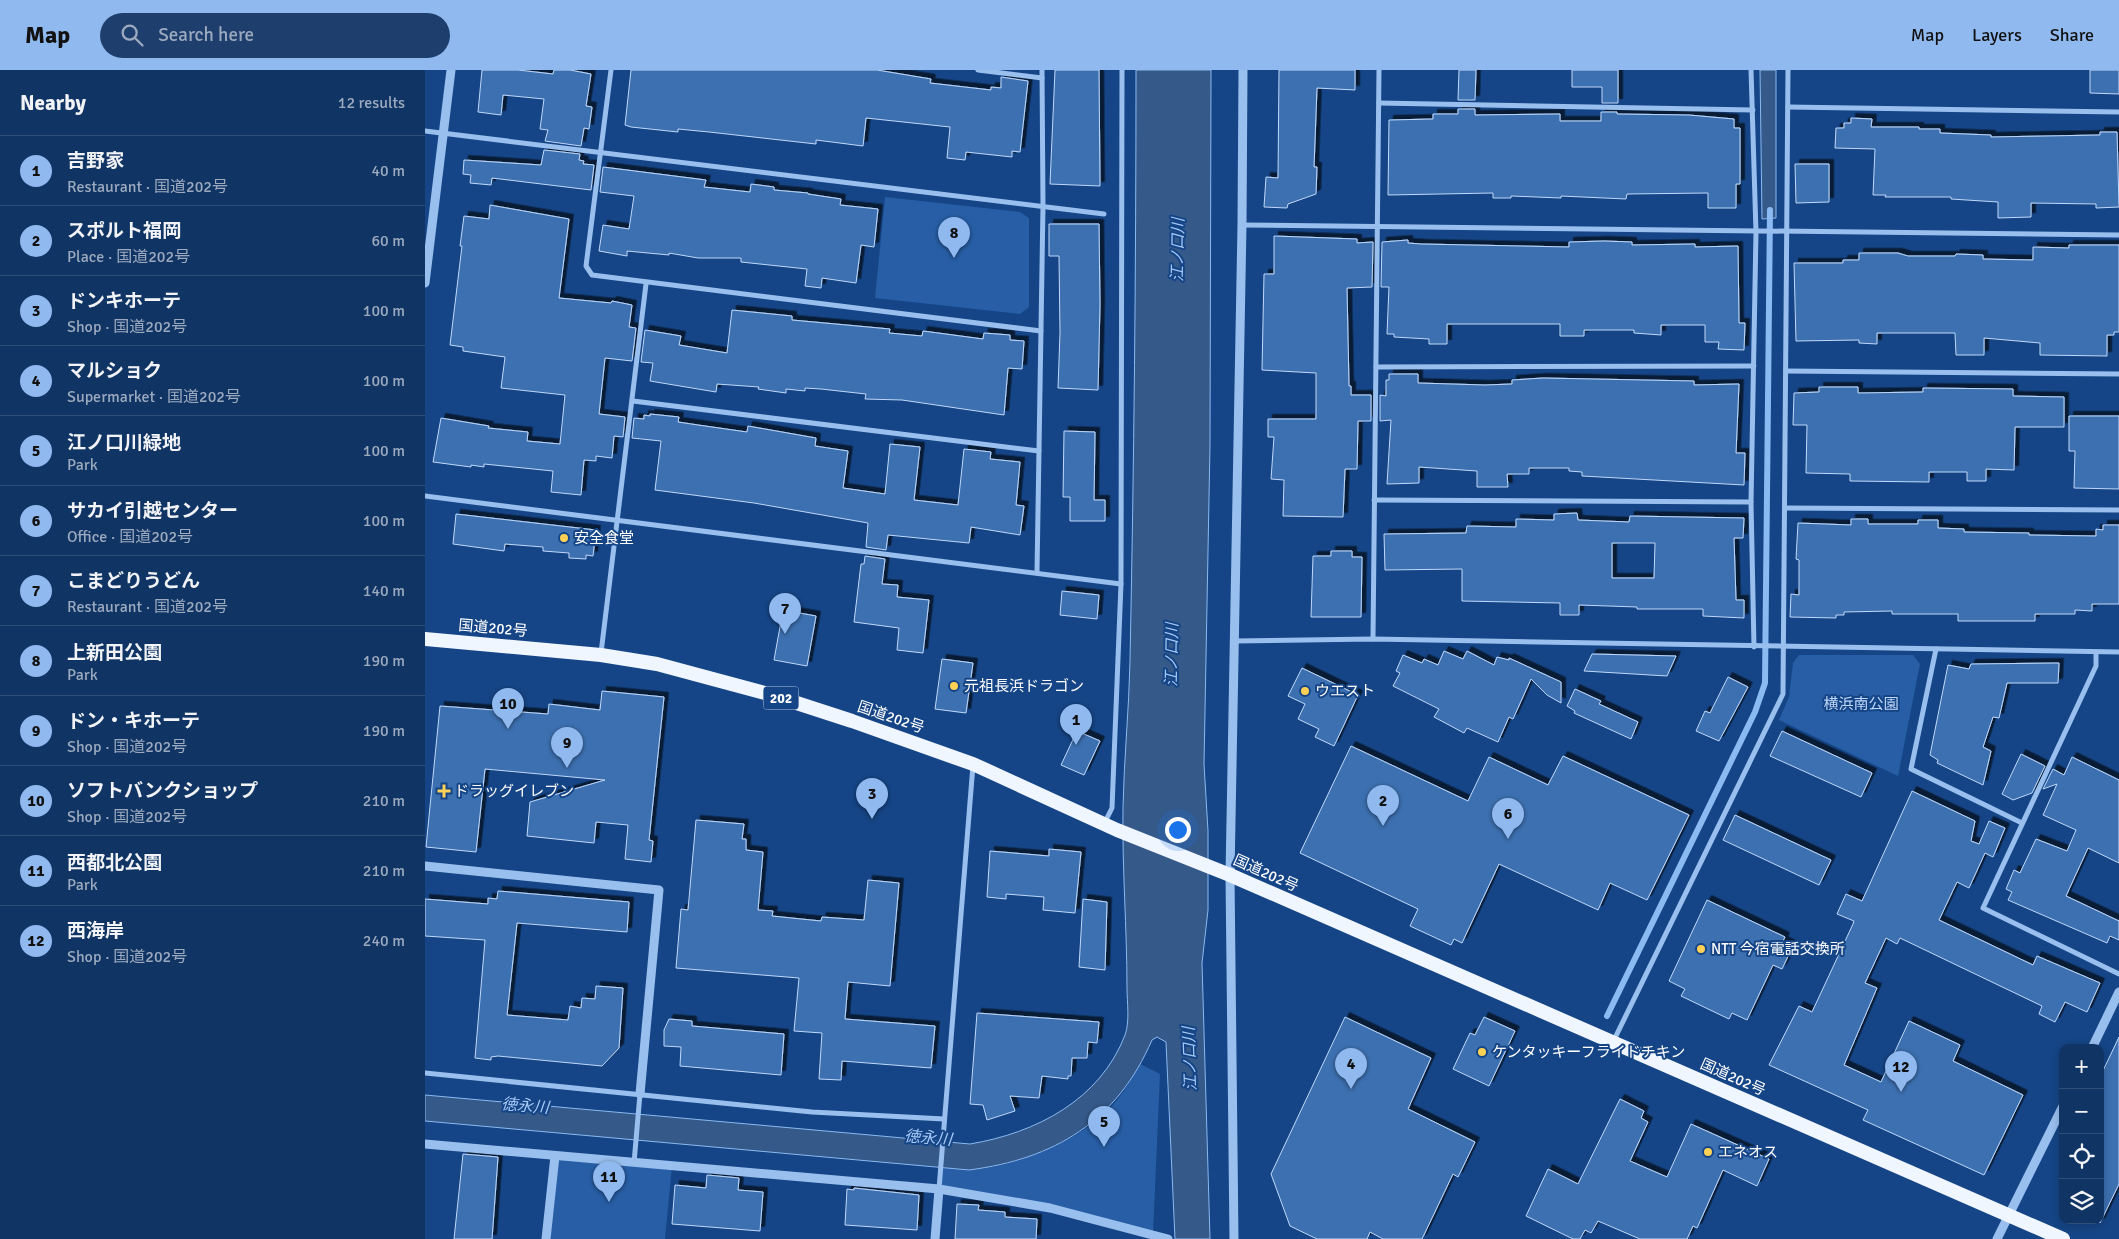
<!DOCTYPE html>
<html lang="en">
<head>
<meta charset="utf-8">
<style>
  body { margin:0; font-family:Signika,"Noto Sans JP",sans-serif; background:#1e3f6d; color:#f1f3f6 }
  .controls { position:absolute; right:15px; bottom:15px; display:grid; overflow:hidden; border-radius:10px; box-shadow:0 2px 8px #0003 }
  .controls button { width:45px; height:45px; display:grid; place-items:center; padding:0; border:0; border-bottom:1px solid #304f78; background:#103464; color:#f1f3f6; font:25px sans-serif }
  .you { position:absolute; left:752px; top:759px; width:18px; height:18px; margin:-12px; border:4px solid #fff; border-radius:50%; background:#1a73e8; box-shadow:0 0 0 8px #1a73e833 }
  .badge { display:grid; place-items:center; width:32px; height:32px; border-radius:50%; background:#90b9f0; color:#111; font-size:16px; font-weight:700 }
  .pin { position:absolute; translate:-50% -41px; filter:drop-shadow(0 1px 2px #0008) }
  .pin::after { content:''; position:absolute; top:26px; width:18px; height:15px; background:inherit; clip-path:polygon(0 0,100% 0,50% 100%) }
  .list { margin:0; padding:0; list-style:none }
  h2 { display:flex; justify-content:space-between; align-items:center; height:65px; margin:0; padding:0 20px; font-size:21px }
  h2 small { font-size:16px; font-weight:400; color:#9caabf }
  .list li { display:grid; grid-template-columns:32px 1fr auto; gap:15px; align-items:center; box-sizing:border-box; height:70px; padding:0 20px; border-top:1px solid #304f78 }
  .list b { display:block; font-size:19px; white-space:nowrap }
  .list p { margin:0; font-size:16px; white-space:nowrap; color:#9caabf }
  .list em { font-size:16px; font-style:normal; color:#9caabf }
  .icon { flex:none; width:28px; height:28px; fill:none; stroke:currentColor; stroke-width:2; stroke-linecap:round; stroke-linejoin:round }
  .map { position:relative; flex:none; width:1694px; height:1169px; overflow:hidden }
  header { display:flex; align-items:center; gap:30px; box-sizing:border-box; height:70px; padding:0 25px; background:#90b9f0; color:#111 }
  header strong { font-size:24px }
  nav { display:flex; gap:28px; margin-inline-start:auto; font-size:18px }
  .search { width:350px; height:45px; background:#1e3f6d; display:flex; align-items:center; gap:12px; box-sizing:border-box; padding:0 18px; border-radius:28px; color:#9caabf; font-size:19px }
  main { display:flex }
  aside { flex:1; background:#103464 }
  .map>svg:first-child { display:block }
  .green { fill:#275ea5 }
  .water { fill:#355989; stroke:#8bb9f1 }
  .lines { fill:none; stroke-linecap:round; stroke-linejoin:round }
  .stream { stroke:#8bb9f1; stroke-width:6 }
  .building { fill:#3d6fb0; stroke:#bfd9fb; fill-rule:evenodd; filter:url(#shadow) }
  .minor { stroke:#99bfee; stroke-width:5 }
  .tertiary { stroke:#99bfee; stroke-width:9 }
  .trunk { stroke:#f0f6ff; stroke-width:14 }
  .poi-dot { fill:#ffd157; stroke:#154586; stroke-width:2 }
  .labels { text-anchor:middle; dominant-baseline:central; stroke-width:4; stroke-linejoin:round; paint-order:stroke }
  .shield { fill:#154586; stroke:#b9c7db; stroke-width:1 }
  .shield-label { font-size:14px; font-weight:bold; fill:#fff }
  .poi-label { font-size:15px; fill:#fff; stroke:#154586; text-anchor:start }
  .street-label { font-size:15px; fill:#fff; stroke:#154586 }
  .park-label { font-size:15px; fill:#bfd9fb; stroke:#154586 }
  .water-label { font-size:16px; font-style:italic; fill:#a5c9f6; stroke:#154586 }
</style>
</head>
<body>
<header>
<strong>Map</strong>
<div class="search"><svg class="icon" aria-label="search" viewBox="0 0 24 24"><circle cx="10" cy="10" r="6"/><path d="M15 15l6 6"/></svg>Search here</div>
<nav><a>Map</a><a>Layers</a><a>Share</a></nav>
</header>
<main>
<aside>
<h2>Nearby<small>12 results</small></h2>
<ul class="list">
<li><span class="badge">1</span><div><b>吉野家</b><p>Restaurant · 国道202号</p></div><em>40 m</em></li>
<li><span class="badge">2</span><div><b>スポルト福岡</b><p>Place · 国道202号</p></div><em>60 m</em></li>
<li><span class="badge">3</span><div><b>ドンキホーテ</b><p>Shop · 国道202号</p></div><em>100 m</em></li>
<li><span class="badge">4</span><div><b>マルショク</b><p>Supermarket · 国道202号</p></div><em>100 m</em></li>
<li><span class="badge">5</span><div><b>江ノ口川緑地</b><p>Park</p></div><em>100 m</em></li>
<li><span class="badge">6</span><div><b>サカイ引越センター</b><p>Office · 国道202号</p></div><em>100 m</em></li>
<li><span class="badge">7</span><div><b>こまどりうどん</b><p>Restaurant · 国道202号</p></div><em>140 m</em></li>
<li><span class="badge">8</span><div><b>上新田公園</b><p>Park</p></div><em>190 m</em></li>
<li><span class="badge">9</span><div><b>ドン・キホーテ</b><p>Shop · 国道202号</p></div><em>190 m</em></li>
<li><span class="badge">10</span><div><b>ソフトバンクショップ</b><p>Shop · 国道202号</p></div><em>210 m</em></li>
<li><span class="badge">11</span><div><b>西都北公園</b><p>Park</p></div><em>210 m</em></li>
<li><span class="badge">12</span><div><b>西海岸</b><p>Shop · 国道202号</p></div><em>240 m</em></li>
</ul>
</aside>
<div class="map">
<svg width="1694" height="1169" viewBox="0 0 1694 1169">
  <defs>
    <filter id="shadow"><feDropShadow dx="4.5" dy="-4.5" stdDeviation="0" flood-color="#0009"/></filter>
  </defs>
  <rect width="100%" height="100%" fill="#154586"/>
  <g class="green">
    <polygon points="460,127 595,142 604,148 604,237 595,244 450,228"/>
    <polygon points="1374,585 1488,585 1495,594 1473,706 1354,650 1364,627 1368,593"/>
    <path d="M715,994L735,1004L728,1164L514,1119L516,1097C526,1098 536,1101 546,1100C595,1096 661,1069 692,1030C701,1019 708,1007 715,994Z"/>
    <polygon points="130,1086 247,1096 240,1169 121,1169"/>
  </g>
  <g class="water">
    <path d="M711,0H786L785,375L779,694L783,761V840L777,893L785,1169H750L741,972L732,967L727,970C692,1051 630,1089 544,1100L0,1051V1025L545,1074C611,1063 675,1030 700,965C705,952 702,932 702,918C702,858 697,798 698,737C699,688 704,640 705,591C709,394 711,197 711,0Z"/>
    <polygon points="1335,0 1351,0 1351,148 1337,149"/>
  </g>
  <g class="lines">
    <polyline class="stream" points="1182,946 1330,642 1340,613 1345,140"/>
  </g>
  <g class="building">
    <polygon points="57,0 93,0 128,4 129,0 145,0 166,4 161,36 167,37 164,59 159,58 156,76 120,71 123,60 115,59 119,29 78,25 76,45 53,42"/>
    <polygon points="206,0 452,0 506,9 505,13 566,20 566,17 576,18 576,7 603,11 595,82 587,81 587,87 541,82 540,90 522,88 525,57 441,48 438,76 391,70 391,74 284,62 253,59 253,62 206,57 200,55"/>
    <polygon points="630,0 674,0 675,116 625,114"/>
    <polygon points="854,0 930,0 930,20 892,18 889,97 892,97 891,124 863,134 862,138 839,137 841,107 853,108"/>
    <polygon points="1034,0 1051,0 1050,30 1033,30"/>
    <polygon points="1147,0 1193,0 1193,33 1177,33 1177,17 1147,17"/>
    <polygon points="1665,0 1694,0 1694,24 1665,23"/>
    <polygon points="1033,39 1050,39 1050,45 1135,44 1135,51 1176,51 1176,42 1192,42 1192,44 1264,45 1309,49 1309,58 1315,58 1315,114 1311,114 1311,138 1283,138 1283,123 1202,124 1201,129 1136,126 1136,128 1086,126 1086,128 1068,128 1068,123 963,125 964,50 1008,49 1008,44 1033,44"/>
    <polygon points="1426,48 1447,49 1446,57 1494,57 1494,59 1515,59 1515,63 1566,65 1566,67 1675,65 1675,62 1692,62 1694,137 1671,138 1671,134 1606,133 1606,147 1573,148 1573,132 1526,129 1526,127 1460,127 1461,125 1448,125 1450,79 1410,78 1411,58 1419,58 1419,53 1426,53"/>
    <polygon points="119,80 155,84 154,90 159,91 158,94 169,95 166,120 67,108 66,115 45,113 46,105 38,104 39,90 116,95"/>
    <polygon points="1370,94 1404,94 1404,132 1371,133"/>
    <polygon points="178,97 281,110 279,117 325,122 326,114 349,117 349,120 383,123 383,124 416,129 415,135 453,139 449,177 436,175 431,213 397,208 396,218 380,216 382,199 316,192 316,188 273,188 244,183 244,185 202,181 202,186 174,181 178,155 204,159 209,126 175,122"/>
    <polygon points="65,135 144,149 134,228 186,233 187,231 207,235 204,257 211,258 207,291 180,288 174,344 200,347 198,367 189,366 187,388 171,386 171,391 159,390 156,425 126,422 128,401 59,394 59,397 46,395 46,397 8,392 16,348 64,356 63,358 103,362 102,371 135,374 140,325 76,318 80,287 38,281 38,277 25,275 37,176 35,176 39,146 64,149"/>
    <polygon points="624,154 674,154 675,234 673,320 633,318 635,263 634,186 624,186"/>
    <polygon points="849,166 932,169 932,173 948,172 947,217 922,218 924,316 926,316 926,325 946,325 946,351 933,351 932,399 920,399 918,447 858,446 859,410 846,409 849,367 843,367 843,349 891,349 891,303 837,300 839,204 849,204"/>
    <polygon points="983,170 983,173 996,174 1144,177 1144,172 1179,171 1207,172 1207,175 1270,174 1270,177 1313,176 1314,253 1320,253 1319,280 1293,279 1294,272 1280,272 1280,255 1236,255 1236,265 1209,263 1209,260 1159,260 1159,266 1135,266 1135,254 1022,254 1022,274 1004,274 1004,269 969,267 969,264 962,264 964,217 956,217 957,172"/>
    <polygon points="1644,175 1694,175 1694,262 1689,262 1689,265 1682,265 1682,286 1615,285 1615,273 1559,268 1559,285 1531,285 1530,263 1452,263 1452,274 1434,273 1434,270 1371,271 1369,193 1418,193 1418,190 1434,190 1434,183 1473,183 1483,186 1530,186 1531,184 1558,185 1558,189 1608,190 1608,177 1644,178"/>
    <polygon points="307,240 367,246 367,250 465,259 464,263 497,266 498,261 558,269 559,263 585,265 585,270 599,271 597,299 583,298 579,345 477,330 440,329 441,324 396,319 380,318 380,321 361,319 361,323 333,319 334,317 292,314 291,322 225,311 228,293 216,292 220,260 256,266 254,275 302,283"/>
    <polygon points="964,304 993,304 993,313 1060,315 1087,314 1087,310 1118,308 1269,311 1269,315 1314,314 1311,383 1320,383 1319,415 1157,406 1157,402 1144,401 1144,398 1104,398 1104,404 1082,404 1083,417 1052,417 1052,401 994,397 994,413 962,414 966,350 955,351 955,325 961,326 961,310 964,310"/>
    <polygon points="1394,317 1433,317 1433,323 1498,322 1498,318 1588,319 1588,326 1639,327 1639,357 1590,357 1589,400 1561,399 1561,411 1542,411 1542,402 1504,402 1504,412 1425,411 1425,404 1381,403 1382,355 1368,355 1369,323 1394,322"/>
    <polygon points="225,344 254,347 253,352 273,355 322,362 323,356 391,368 390,376 423,381 418,418 460,424 465,374 495,377 489,430 533,435 539,379 566,382 565,389 595,392 591,435 599,436 595,465 546,457 544,473 463,465 461,480 441,477 443,453 329,433 230,420 236,371 207,368 209,348 219,349 219,345 225,346"/>
    <polygon points="1644,346 1694,346 1694,419 1649,418 1650,381 1644,381"/>
    <polygon points="639,361 670,362 669,430 680,430 680,451 645,451 645,427 638,427"/>
    <path d="M1152,443L1153,450L1204,452L1205,446L1319,448L1318,468H1309L1311,530H1319V548L1278,546V539H1212V537L1154,535V545H1135V533L1037,531V499L960,500L959,464L1041,463L1042,456L1091,457V449L1129,450V444ZM1187,473H1230L1229,508H1187Z"/>
    <polygon points="31,444 171,460 168,486 161,485 161,489 144,488 144,483 118,481 118,477 80,474 79,481 28,474"/>
    <polygon points="1426,449 1443,449 1443,454 1493,454 1493,450 1513,450 1513,458 1539,459 1539,462 1604,463 1604,465 1671,466 1671,459 1678,460 1678,455 1694,455 1694,534 1667,534 1667,541 1650,540 1650,544 1610,544 1610,551 1533,551 1533,544 1467,544 1467,541 1419,542 1419,545 1411,545 1411,548 1365,547 1366,524 1374,525 1374,490 1371,489 1373,453 1426,455"/>
    <polygon points="906,481 927,481 927,487 937,487 936,547 886,547 888,486 906,486"/>
    <polygon points="440,486 460,489 457,514 473,515 472,527 504,530 498,583 472,580 474,558 429,552 436,494 439,494"/>
    <polygon points="637,521 674,525 672,549 635,545"/>
    <polygon points="358,540 391,546 382,596 349,590"/>
    <polygon points="1019,581 1038,589 1042,581 1069,595 1072,587 1084,590 1084,588 1136,612 1136,633 1122,625 1106,609 1088,649 1084,647 1073,672 1042,658 1039,663 1009,647 1014,639 968,616 975,603 971,601 978,585 997,593 999,589 1013,595"/>
    <polygon points="1167,584 1251,586 1242,606 1159,601"/>
    <polygon points="517,589 548,593 541,643 510,639"/>
    <polygon points="1634,593 1633,613 1582,613 1574,648 1568,647 1558,677 1566,681 1558,715 1512,693 1513,690 1505,685 1523,595 1544,599 1546,594"/>
    <polygon points="877,598 933,625 909,676 890,667 894,659 873,649 880,634 863,626"/>
    <polygon points="1303,607 1323,617 1294,671 1271,661 1280,641 1285,643"/>
    <polygon points="1150,619 1176,631 1174,634 1213,652 1206,669 1149,643 1150,641 1142,636"/>
    <polygon points="177,621 239,627 224,770 228,771 226,792 200,789 203,755 171,752 169,773 102,766 105,732 180,710 60,699 51,782 1,777 15,636 123,644 124,634 175,640"/>
    <polygon points="652,661 675,671 659,705 636,695"/>
    <polygon points="1357,661 1447,703 1436,727 1345,686"/>
    <polygon points="926,676 1043,731 1064,687 1123,715 1138,686 1264,745 1222,830 1185,813 1173,840 1074,794 1037,873 1029,869 1026,875 985,856 993,839 875,783"/>
    <polygon points="1596,684 1620,696 1607,723 1588,730 1577,724"/>
    <polygon points="1647,687 1694,710 1694,793 1663,778 1641,826 1694,851 1694,870 1685,866 1682,873 1583,830 1587,822 1581,819 1589,800 1595,803 1611,769 1642,781 1651,760 1618,745 1632,714 1618,719 1628,699 1639,705"/>
    <polygon points="1487,721 1550,751 1546,771 1554,774 1564,751 1580,758 1568,787 1560,783 1544,818 1532,812 1514,850 1608,895 1612,886 1675,913 1662,942 1640,932 1630,952 1614,944 1617,936 1475,868 1472,874 1461,868 1440,913 1452,918 1419,995 1456,1012 1484,951 1535,975 1528,991 1598,1025 1559,1105 1438,1050 1443,1040 1344,995 1374,936 1387,942 1428,854 1429,851 1412,844 1421,824 1437,831"/>
    <polygon points="1310,745 1406,790 1394,815 1298,770"/>
    <polygon points="271,750 319,754 317,769 321,769 321,780 338,782 333,840 348,841 347,846 396,851 397,847 439,850 443,810 474,813 465,916 423,912 420,949 510,956 506,998 417,991 416,1010 394,1009 397,963 369,961 374,908 251,898 256,839 263,840"/>
    <polygon points="624,779 656,782 650,843 618,840 619,827 581,824 581,829 562,827 565,781 624,786"/>
    <polygon points="73,821 204,832 202,862 92,853 82,945 143,950 145,936 156,938 157,928 170,929 171,916 198,918 194,978 177,996 73,986 66,987 66,990 50,988 60,870 0,866 0,829 63,834 63,828 72,829"/>
    <polygon points="658,829 682,832 680,900 654,897"/>
    <polygon points="1282,830 1360,867 1358,871 1368,876 1357,899 1348,895 1322,950 1307,943 1304,949 1256,926 1260,919 1244,911"/>
    <polygon points="552,943 674,952 672,973 663,972 662,988 647,988 646,1006 643,1006 643,1009 617,1006 614,1028 585,1026 590,1041 562,1050 558,1035 545,1034"/>
    <polygon points="920,947 1006,988 983,1039 1050,1072 1033,1107 1028,1104 997,1169 958,1169 945,1162 942,1169 892,1169 865,1156 846,1104"/>
    <polygon points="1059,947 1090,961 1064,1016 1028,999 1045,963 1050,965"/>
    <polygon points="244,949 267,951 267,956 359,964 356,1005 255,996 256,977 239,976 239,960"/>
    <polygon points="1694,967 1694,1114 1675,1153 1675,1007"/>
    <polygon points="1195,1029 1219,1041 1216,1048 1223,1052 1205,1091 1242,1107 1266,1054 1344,1089 1332,1116 1298,1100 1272,1158 1268,1156 1262,1169 1215,1169 1173,1151 1166,1163 1160,1160 1155,1169 1148,1169 1101,1146 1123,1099 1153,1114"/>
    <polygon points="38,1084 73,1087 67,1169 29,1169"/>
    <polygon points="282,1105 314,1108 313,1120 338,1122 335,1161 247,1154 250,1115 281,1118"/>
    <polygon points="429,1118 494,1125 492,1160 420,1155 422,1119 429,1120"/>
    <polygon points="532,1134 554,1135 553,1140 580,1142 580,1147 612,1149 611,1169 530,1169"/>
  </g>
  <g class="lines">
    <g class="minor">
      <polyline points="186,0 161,196 167,205 616,261"/>
      <polyline points="553,0 617,8"/>
      <polyline points="1326,0 1331,162 1326,432 1329,577"/>
      <polyline points="954,33 1328,40"/>
      <polyline points="1363,37 1694,42"/>
      <polyline points="0,61 679,144"/>
      <polyline points="817,155 1694,165"/>
      <polyline points="951,297 1329,296"/>
      <polyline points="1361,301 1694,304"/>
      <polyline points="208,331 614,381"/>
      <polyline points="0,426 696,514"/>
      <polyline points="949,430 1326,432"/>
      <polyline points="1360,438 1694,440"/>
      <polyline points="612,502 618,136 617,0"/>
      <polyline points="948,569 954,0"/>
      <polyline points="810,571 948,569 1694,582"/>
      <polyline points="1511,579 1486,699 1597,753"/>
      <polyline points="1671,582 1671,596 1558,838 1694,904"/>
      <polyline points="176,583 221,214"/>
      <polyline points="680,752 687,738 696,514 697,0"/>
      <polyline points="1188,972 1358,624 1363,0"/>
      <polyline points="0,1003 387,1042 519,1049"/>
      <polyline points="209,1093 215,1024"/>
      <polyline points="514,1119 548,695"/>
    </g>
    <g class="tertiary">
      <polyline points="0,213 26,0"/>
      <polyline points="0,796 234,820 215,1024"/>
      <polyline points="1667,978 1694,922"/>
      <polyline points="0,1074 514,1119 625,1138 743,1169"/>
      <polyline points="121,1169 130,1086"/>
      <polyline points="510,1169 514,1119"/>
      <polyline points="809,1169 805,805 817,155 818,0"/>
      <polyline points="1572,1169 1638,1036"/>
    </g>
    <polyline class="trunk" points="0,569 176,585 232,594 347,625 427,651 548,694 692,760 805,805 1638,1169"/>
  </g>
  <g class="poi-dot">
    <circle cx="139" cy="468" r="5"/>
    <circle cx="529" cy="616" r="5"/>
    <circle cx="880" cy="621" r="5"/>
    <path d="M16.5 713.5h5v5h5v5h-5v5h-5v-5h-5v-5h5z"/>
    <circle cx="1276" cy="879" r="5"/>
    <circle cx="1057" cy="982" r="5"/>
    <circle cx="1283" cy="1082" r="5"/>
  </g>
  <g class="labels">
    <rect class="shield" x="338.5" y="616.5" width="35" height="23" rx="4"/>
    <g class="shield-label">
      <text x="356" y="628">202</text>
    </g>
    <g class="poi-label">
      <text x="149" y="468">安全食堂</text>
      <text x="539" y="616">元祖長浜ドラゴン</text>
      <text x="890" y="621">ウエスト</text>
      <text x="29" y="721">ドラッグイレブン</text>
      <text x="1286" y="879">NTT 今宿電話交換所</text>
      <text x="1067" y="982">ケンタッキーフライドチキン</text>
      <text x="1293" y="1082">エネオス</text>
    </g>
    <g class="street-label">
      <text transform="translate(68 558) rotate(5)">国道202号</text>
      <text transform="translate(466 647) rotate(19)">国道202号</text>
      <text transform="translate(841 803) rotate(24)">国道202号</text>
      <text transform="translate(1308 1007) rotate(24)">国道202号</text>
    </g>
    <g class="park-label">
      <text x="1436" y="634">横浜南公園</text>
    </g>
    <g class="water-label">
      <text transform="translate(753 180) rotate(-89)">江ノ口川</text>
      <text transform="translate(747 585) rotate(-89)">江ノ口川</text>
      <text transform="translate(765 989) rotate(-92)">江ノ口川</text>
      <text transform="translate(100 1036) rotate(5)">徳永川</text>
      <text transform="translate(503 1068) rotate(5)">徳永川</text>
    </g>
  </g>
</svg>
<div class="controls">
<button>+</button>
<button>−</button>
<button><svg class="icon" aria-label="locate" viewBox="0 0 24 24"><circle cx="12" cy="12" r="6"/><path d="M12 2v4M12 18v4M2 12h4M18 12h4"/></svg></button>
<button><svg class="icon" aria-label="layers" viewBox="0 0 24 24"><path d="M12 4l9 5-9 5-9-5zM3 14l9 5 9-5"/></svg></button>
</div>
<div class="you"></div>
<div class="pin badge" style="left:651px;top:675px">1</div>
<div class="pin badge" style="left:958px;top:756px">2</div>
<div class="pin badge" style="left:447px;top:749px">3</div>
<div class="pin badge" style="left:926px;top:1019px">4</div>
<div class="pin badge" style="left:679px;top:1077px">5</div>
<div class="pin badge" style="left:1083px;top:769px">6</div>
<div class="pin badge" style="left:360px;top:564px">7</div>
<div class="pin badge" style="left:529px;top:188px">8</div>
<div class="pin badge" style="left:142px;top:698px">9</div>
<div class="pin badge" style="left:83px;top:659px">10</div>
<div class="pin badge" style="left:184px;top:1132px">11</div>
<div class="pin badge" style="left:1476px;top:1022px">12</div>
</div>
</main>
</body>
</html>
